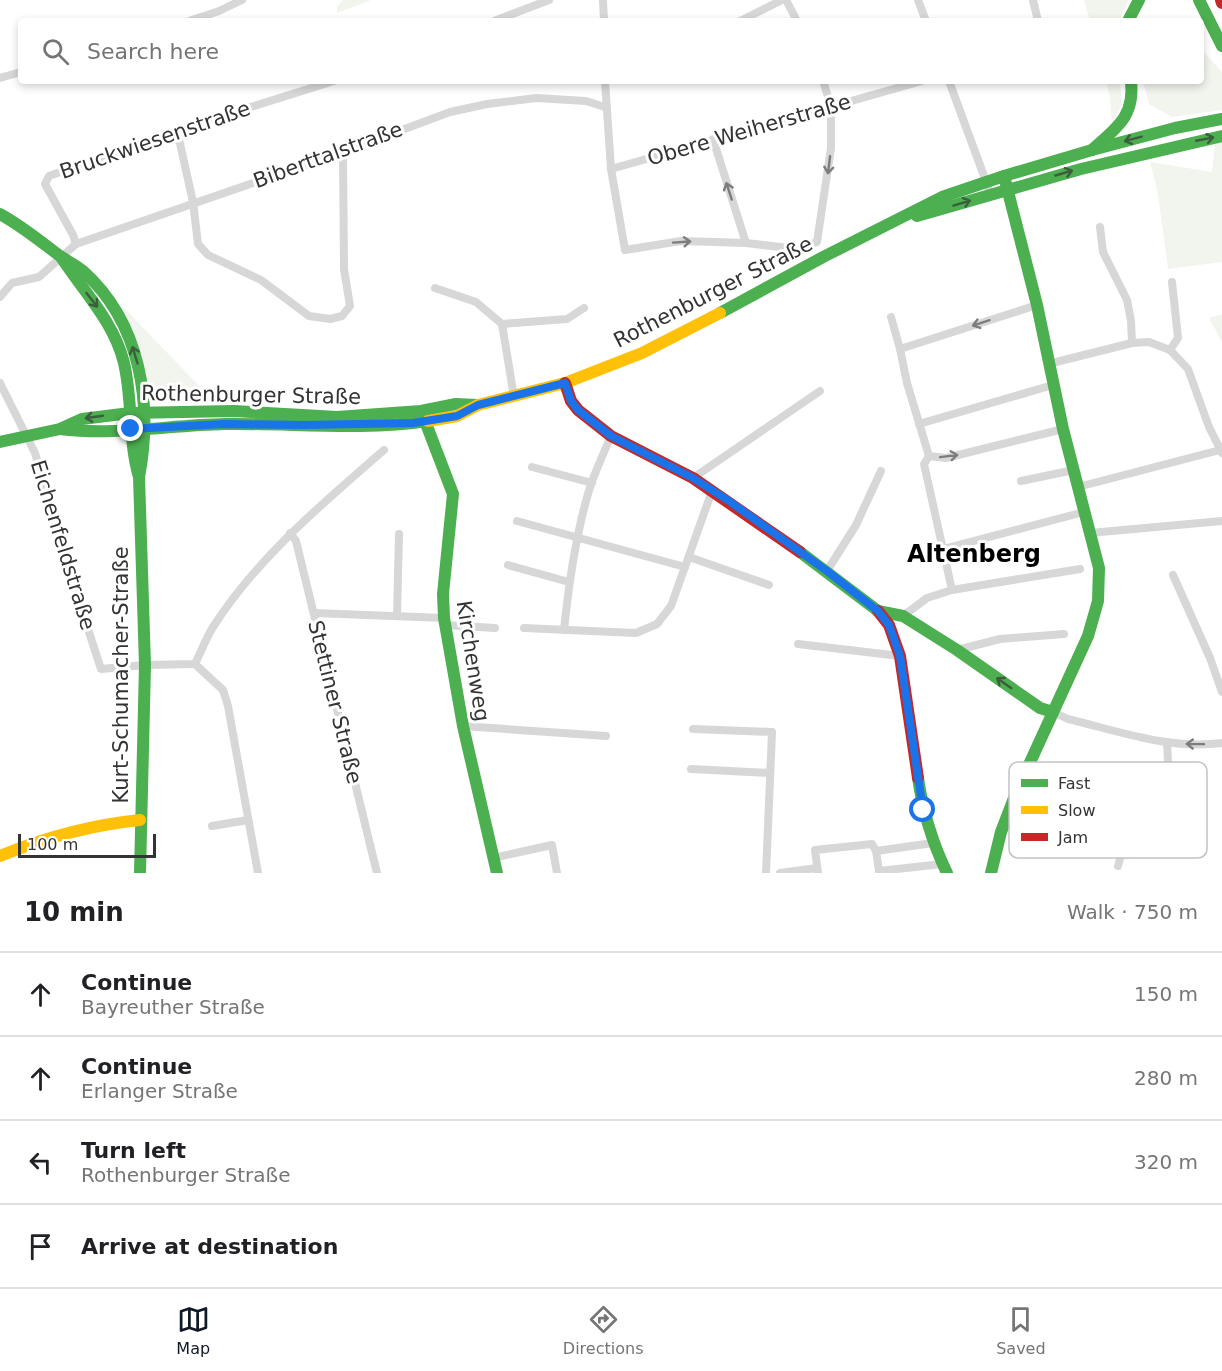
<!DOCTYPE html>
<html lang="en">
<head>
<meta charset="utf-8">
<style>
  body { margin:0; font-family:"DejaVu Sans",sans-serif; background:#f2f2f2; color:#202124 }
  .scale { position:absolute; left:18px; bottom:15px; width:138px; box-sizing:border-box; padding-left:6px; border:3px solid #333; border-top:0; font-size:16px; line-height:21px; white-space:nowrap; color:#333; -webkit-text-stroke:4px #fff; paint-order:stroke }
  .stop { position:absolute; width:18px; height:18px; margin:-14px; border:4px solid #1a73e8; border-radius:50%; background:#fff }
  .stop.end { background:#1a73e8; border-color:#fff; box-shadow:0 2px 6px #0008 }
  .list { margin:0; padding:0; list-style:none }
  h2 { display:flex; justify-content:space-between; align-items:center; height:78px; margin:0; padding:0 24px; font-size:26px }
  h2 small { font-size:20px; font-weight:400; color:#757577 }
  .list li { display:grid; grid-template-columns:39px 1fr auto; gap:18px; align-items:center; box-sizing:border-box; height:84px; padding:0 24px; border-top:2px solid #e0e0e0 }
  .list b { display:block; font-size:22px; white-space:nowrap }
  .list p { margin:0; font-size:20px; white-space:nowrap; color:#757577 }
  .list em { font-size:20px; font-style:normal; color:#757577 }
  .icon { flex:none; width:33px; height:33px; fill:none; stroke:currentColor; stroke-width:2; stroke-linecap:round; stroke-linejoin:round }
  .map { position:relative; flex:none; width:1222px; height:873px; overflow:hidden }
  .search { position:absolute; background:#fff; box-shadow:0 3px 9px #0003; left:18px; right:18px; top:18px; height:66px; display:flex; align-items:center; gap:15px; box-sizing:border-box; padding:0 21px; border-radius:6px; color:#757577; font-size:22px }
  .sheet { height:414px; background:#fff }
  nav { display:flex; justify-content:space-around; align-items:center; box-sizing:border-box; height:84px; border-top:2px solid #e0e0e0; background:#fff; font-size:16px; color:#757577 }
  nav a { display:grid; justify-items:center; gap:3px }
  nav .on { color:#111827 }
  .map>svg:first-child { display:block }
  .green { fill:#f1f5ed }
  .lines { fill:none; stroke-linecap:round; stroke-linejoin:round }
  .street { stroke:#d7d7d7; stroke-width:8 }
  .fast { stroke:#4caf50; stroke-width:12 }
  .slow { stroke:#ffc107; stroke-width:12 }
  .jam { stroke:#c62828; stroke-width:12 }
  .oneway { stroke:#3c5e3d }
  .oneway2 { stroke:#7d7d7d }
  .route { stroke:#1a73e8; stroke-width:8 }
  .labels { text-anchor:middle; dominant-baseline:central; stroke-width:6; stroke-linejoin:round; paint-order:stroke }
  .street-label { font-size:21px; fill:#333; stroke:#fff }
  .quarter-label { font-size:24px; font-weight:bold; fill:#000; stroke:#fff }
  .key { fill:#fff; stroke:#c2c2c2; stroke-width:1.5 }
  .key-label { font-size:16px; fill:#333 }
</style>
</head>
<body>
<div class="map">
<svg width="1222" height="873" viewBox="0 0 1222 873">
  <rect width="100%" height="100%" fill="#fff"/>
  <g class="green">
    <polygon points="343,0 371,0 337,13 337,7"/>
    <polygon points="1084,0 1129,0 1119,21 1090,21"/>
    <polygon points="1201,49 1222,72 1222,110 1172,117 1149,104 1143,81 1201,81"/>
    <polygon points="1106,81 1120,81 1122,105 1112,123 1110,96"/>
    <polygon points="1215,143 1222,143 1222,262 1168,269 1158,194 1150,162 1212,172"/>
    <polygon points="125,309 206,393 149,393 141,355 122,313"/>
    <polygon points="1222,314 1222,342 1209,318"/>
  </g>
  <g class="lines">
    <g class="street">
      <polyline points="603,0 604,21"/>
      <polyline points="786,0 797,21"/>
      <polyline points="918,0 926,21"/>
      <polyline points="1033,0 1038,21"/>
      <polyline points="189,21 219,11 242,0"/>
      <polyline points="494,21 549,0"/>
      <polyline points="740,21 782,0"/>
      <polyline points="0,78 21,72"/>
      <polyline points="605,81 611,169 625,250 681,241 746,243 797,249 817,242 831,148 831,106 823,81"/>
      <polyline points="949,81 991,195"/>
      <polyline points="177,130 193,202 198,244 208,255 261,280 309,316 330,319 342,316 350,306 344,269 343,152"/>
      <polyline points="713,139 746,243"/>
      <polyline points="611,169 922,81"/>
      <polyline points="76,244 73,235 45,184 49,176 177,130 334,81"/>
      <polyline points="1172,282 1178,338 1170,350 1188,369 1209,427 1222,453"/>
      <polyline points="435,288 476,302 502,324 514,397"/>
      <polyline points="0,297 12,283 39,277 76,244 343,152 450,112 487,104 536,98 586,101 605,107"/>
      <polyline points="1037,305 900,349 907,383 929,456 946,458 1063,429"/>
      <polyline points="891,317 900,349"/>
      <polyline points="502,324 567,319 584,308"/>
      <polyline points="1132,343 1149,342 1170,350"/>
      <polyline points="1048,364 1132,343 1131,321 1127,300 1103,252 1100,227"/>
      <path d="M0,383L35,453L63,552L101,669L145,665L195,664C201,652 206,638 213,627C258,557 322,504 384,450"/>
      <polyline points="919,424 1053,385"/>
      <polyline points="929,456 924,464 952,590"/>
      <polyline points="532,467 592,483"/>
      <polyline points="693,478 820,391"/>
      <polyline points="1021,481 1074,470"/>
      <polyline points="1078,487 1220,450"/>
      <polyline points="517,521 685,567"/>
      <polyline points="290,533 296,541 377,873"/>
      <polyline points="1090,533 1222,521"/>
      <polyline points="943,549 1084,512"/>
      <polyline points="689,557 769,585"/>
      <polyline points="508,565 569,582"/>
      <polyline points="827,571 856,525 881,471"/>
      <polyline points="1173,575 1210,658 1222,692"/>
      <polyline points="314,613 444,618"/>
      <polyline points="397,616 399,534"/>
      <polyline points="903,616 927,598 952,590 1080,569"/>
      <polyline points="445,625 495,628"/>
      <polyline points="524,628 636,633 657,624 671,606 712,491"/>
      <path d="M564,630C569,581 576,531 591,484C597,468 604,452 611,436"/>
      <polyline points="798,644 900,656"/>
      <polyline points="957,650 1000,639 1064,634"/>
      <polyline points="195,664 223,690 228,706 258,873"/>
      <path d="M1053,712L1068,719C1118,731 1170,750 1222,743"/>
      <polyline points="463,726 606,736"/>
      <polyline points="693,729 772,732 766,873"/>
      <polyline points="691,769 770,773"/>
      <polyline points="212,826 248,820"/>
      <polyline points="933,843 876,851 879,871 942,864"/>
      <polyline points="493,858 552,845 557,873"/>
      <polyline points="1118,866 1121,855 1173,849 1167,743"/>
      <polyline points="780,873 817,868"/>
      <polyline points="818,873 815,850 872,844 876,851"/>
    </g>
    <g class="fast">
      <polyline points="1199,0 1222,46"/>
      <polyline points="1128,21 1139,0"/>
      <path d="M1092,150C1116,128 1135,117 1131,81"/>
      <path d="M0,214C22,226 40,241 60,256C67,261 76,265 83,271C141,323 153,404 139,477"/>
      <polyline points="917,216 1081,169 1222,136"/>
      <path d="M61,257C84,292 114,322 124,363C133,401 128,440 139,477L145,665L140,873"/>
      <polyline points="720,313 825,256 942,197 1004,176 1092,150 1175,128 1222,119"/>
      <polyline points="425,421 453,494 443,594 444,618 463,726 497,873"/>
      <path d="M60,429C115,436 170,425 225,424C292,423 361,431 428,421"/>
      <polyline points="0,442 60,429 82,419 130,413 234,411 337,417 421,411 456,404 477,405"/>
      <polyline points="800,552 878,611 903,616 957,650 1040,708 1053,712"/>
      <path d="M918,778C923,812 932,842 947,873"/>
      <polyline points="991,873 1001,832 1016,793 1088,636 1098,601 1099,568 1063,429 1037,305 1004,176"/>
    </g>
    <g class="slow">
      <polyline points="428,421 457,416 478,405 565,383 642,353 720,313"/>
      <path d="M0,856C46,837 91,825 140,820"/>
    </g>
    <g class="jam">
      <polyline points="1221,0 1222,3"/>
      <polyline points="565,383 571,401 578,410 611,436 693,478 800,552"/>
      <polyline points="878,611 889,625 900,656 918,778"/>
    </g>
  </g>
  <defs><path id="oneway-shaft" d="M-6 0H5M1.5-3L5.5 0L1.5 3" fill="none" stroke-width="1.6" stroke-linecap="round" stroke-linejoin="round" transform="scale(1.5)"/></defs>
  <g class="oneway">
    <use href="#oneway-shaft" transform="translate(1133 139) rotate(165)"/>
    <use href="#oneway-shaft" transform="translate(1205 139) rotate(-11)"/>
    <use href="#oneway-shaft" transform="translate(1064 173) rotate(-16)"/>
    <use href="#oneway-shaft" transform="translate(962 203) rotate(-17)"/>
    <use href="#oneway-shaft" transform="translate(92 300) rotate(52)"/>
    <use href="#oneway-shaft" transform="translate(135 355) rotate(-107)"/>
    <use href="#oneway-shaft" transform="translate(94 417) rotate(172)"/>
    <use href="#oneway-shaft" transform="translate(1004 683) rotate(-145)"/>
  </g>
  <g class="oneway2">
    <use href="#oneway-shaft" transform="translate(829 165) rotate(97)"/>
    <use href="#oneway-shaft" transform="translate(729 191) rotate(-108)"/>
    <use href="#oneway-shaft" transform="translate(682 242) rotate(-4)"/>
    <use href="#oneway-shaft" transform="translate(981 323) rotate(162)"/>
    <use href="#oneway-shaft" transform="translate(949 456) rotate(-7)"/>
    <use href="#oneway-shaft" transform="translate(1195 744) rotate(-179)"/>
  </g>
  <g class="lines">
    <polyline class="route" points="131,429 224,424 304,425 413,423 457,416 478,405 565,383 571,401 578,410 611,436 693,478 729,501 827,571 878,611 889,625 900,656 923,810"/>
  </g>
  <g class="labels">
    <g class="street-label">
      <text transform="translate(749 130) rotate(-16)">Obere Weiherstraße</text>
      <text transform="translate(155 140) rotate(-19)">Bruckwiesenstraße</text>
      <text transform="translate(328 155) rotate(-20)">Biberttalstraße</text>
      <text transform="translate(713 292) rotate(-27)">Rothenburger Straße</text>
      <text transform="translate(251 395) rotate(1)">Rothenburger Straße</text>
      <text transform="translate(63 545) rotate(73)">Eichenfeldstraße</text>
      <text transform="translate(473 661) rotate(81)">Kirchenweg</text>
      <text transform="translate(121 675) rotate(-90)">Kurt-Schumacher-Straße</text>
      <text transform="translate(335 702) rotate(76)">Stettiner Straße</text>
    </g>
    <g class="quarter-label">
      <text x="974" y="554">Altenberg</text>
    </g>
  </g>
  <rect x="1009" y="762" width="198" height="96" rx="9" class="key"/>
  <rect x="1021" y="779" width="27" height="8" fill="#4caf50"/>
  <rect x="1021" y="806" width="27" height="8" fill="#ffc107"/>
  <rect x="1021" y="833" width="27" height="8" fill="#c62828"/>
  <g class="key-label">
    <text x="1058" y="789">Fast</text>
    <text x="1058" y="816">Slow</text>
    <text x="1058" y="843">Jam</text>
  </g>
</svg>
<div class="scale">100 m</div>
<div class="stop" style="left:923px;top:810px"></div>
<div class="stop end" style="left:131px;top:429px"></div>
<div class="search"><svg class="icon" aria-label="search" viewBox="0 0 24 24"><circle cx="10" cy="10" r="6"/><path d="M15 15l6 6"/></svg>Search here</div>
</div>
<section class="sheet">
<h2>10 min<small>Walk · 750 m</small></h2>
<ul class="list">
<li><svg class="icon" aria-label="ahead" viewBox="0 0 24 24"><path d="M12 20V5M6 11l6-6 6 6"/></svg><div><b>Continue</b><p>Bayreuther Straße</p></div><em>150 m</em></li>
<li><svg class="icon" aria-label="ahead" viewBox="0 0 24 24"><path d="M12 20V5M6 11l6-6 6 6"/></svg><div><b>Continue</b><p>Erlanger Straße</p></div><em>280 m</em></li>
<li><svg class="icon" aria-label="left" viewBox="0 0 24 24"><path d="M17 20v-9H6M10 6l-5 5 5 5"/></svg><div><b>Turn left</b><p>Rothenburger Straße</p></div><em>320 m</em></li>
<li><svg class="icon" aria-label="arrive" viewBox="0 0 24 24"><path d="M6 21V4h12l-3 4 3 4H6"/></svg><div><b>Arrive at destination</b></div></li>
</ul>
</section>
<nav>
<a class="on"><svg class="icon" aria-label="map" viewBox="0 0 24 24"><path d="M3 6l6-2 6 2 6-2v14l-6 2-6-2-6 2zM9 4v14M15 6v14"/></svg>Map</a>
<a><svg class="icon" aria-label="directions" viewBox="0 0 24 24"><path d="M12 3l9 9-9 9-9-9zM9 14v-3h6M13 9l2 2-2 2"/></svg>Directions</a>
<a><svg class="icon" aria-label="saved" viewBox="0 0 24 24"><path d="M7 4h10v16l-5-4-5 4z"/></svg>Saved</a>
</nav>
</body>
</html>
